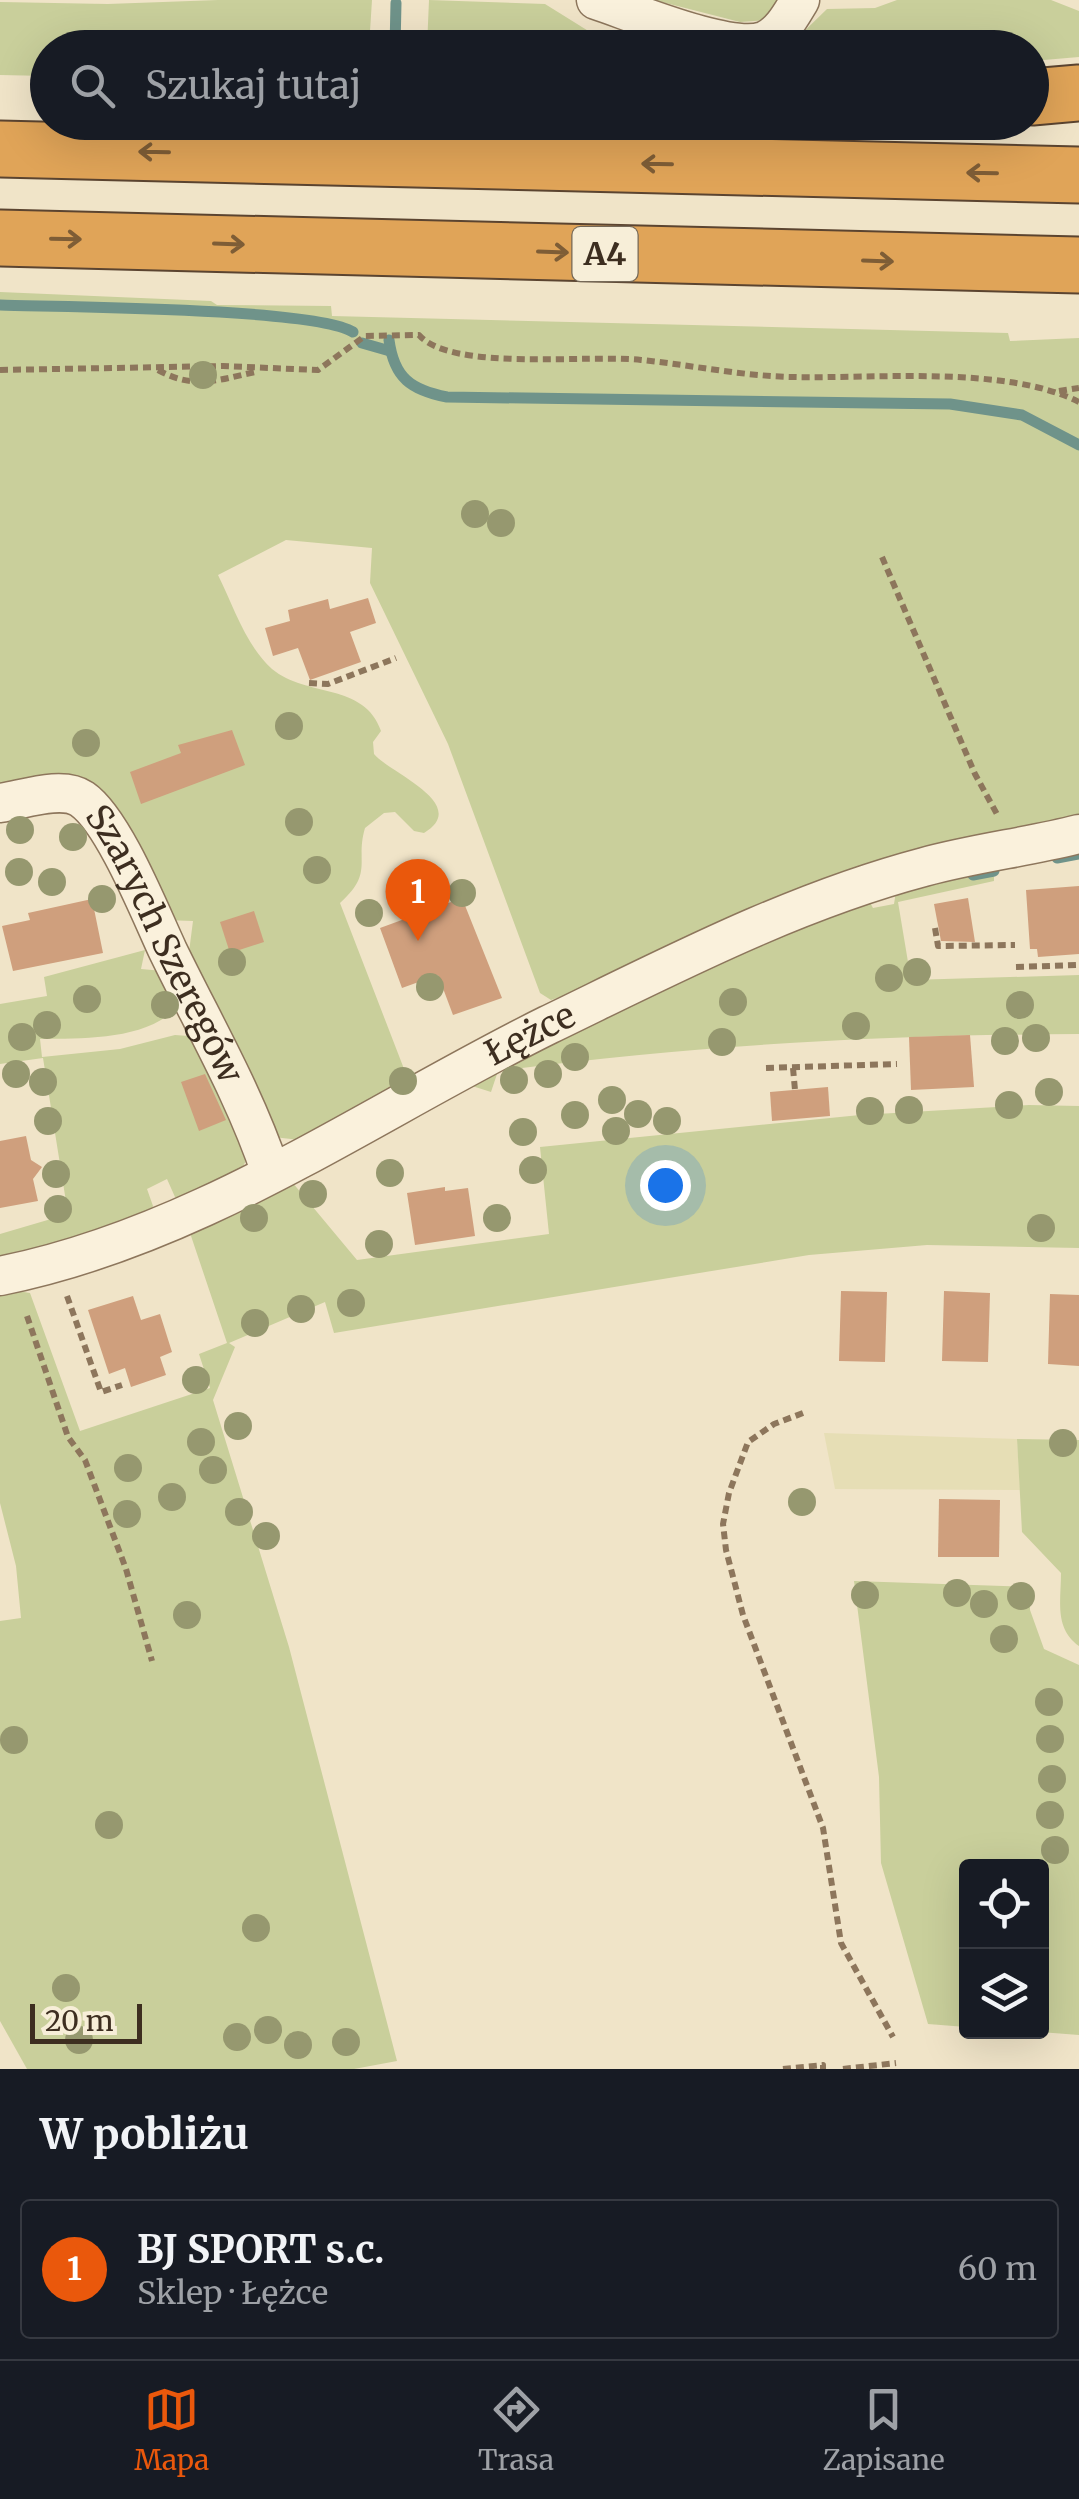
<!DOCTYPE html>
<html lang="pl">
<head>
<meta charset="utf-8">
<style>
  body { margin:0; font-family:Merriweather,serif; background:#20242c; color:#f1f3f6 }
  .controls { position:absolute; right:30px; bottom:30px; display:grid; overflow:hidden; border-radius:10px; box-shadow:0 10px 40px #0002 }
  .controls button { width:90px; height:90px; display:grid; place-items:center; padding:0; border:0; border-bottom:2px solid #363941; background:#171b24; color:#f1f3f6; font:50px sans-serif }
  .scale { position:absolute; left:30px; bottom:25px; width:112px; box-sizing:border-box; padding-left:10px; border:5px solid #3d2e20; border-top:0; font-size:28px; line-height:35px; white-space:nowrap; color:#3d2e20; -webkit-text-stroke:8px #f7eed8; paint-order:stroke }
  .you { position:absolute; left:665px; top:1185px; width:35px; height:35px; margin:-25px; border:8px solid #fff; border-radius:50%; background:#1a73e8; box-shadow:0 0 0 15px #1a73e833 }
  .badge { display:grid; place-items:center; width:65px; height:65px; border-radius:50%; background:#ea580c; color:#fff; font-size:32px; font-weight:700 }
  .pin { position:absolute; translate:-50% -82px; filter:drop-shadow(0 2px 5px #0008) }
  .pin::after { content:''; position:absolute; top:52px; width:35px; height:30px; background:inherit; clip-path:polygon(0 0,100% 0,50% 100%) }
  .list { margin:0; padding:0; list-style:none }
  h2 { display:flex; justify-content:space-between; align-items:center; height:130px; margin:0; padding:0 40px; font-size:42px }
  h2 small { font-size:32px; font-weight:400; color:#9ea1a6 }
  .list li { display:grid; grid-template-columns:65px 1fr auto; gap:30px; align-items:center; box-sizing:border-box; height:140px; margin:0 20px 20px; padding:0 20px; border:2px solid #363941; border-radius:10px }
  .list b { display:block; font-size:38px; white-space:nowrap }
  .list p { margin:0; font-size:32px; white-space:nowrap; color:#9ea1a6 }
  .list em { font-size:32px; font-style:normal; color:#9ea1a6 }
  .icon { flex:none; width:55px; height:55px; fill:none; stroke:currentColor; stroke-width:2; stroke-linecap:round; stroke-linejoin:round }
  .map { position:relative; flex:none; width:1079px; height:2069px; overflow:hidden }
  .search { position:absolute; background:#171b24; box-shadow:0 10px 40px #0002; left:30px; right:30px; top:30px; height:110px; display:flex; align-items:center; gap:25px; box-sizing:border-box; padding:0 35px; border-radius:55px; color:#9ea1a6; font-size:38px }
  .sheet { height:290px; background:#171b24 }
  nav { display:flex; justify-content:space-around; align-items:center; box-sizing:border-box; height:140px; border-top:2px solid #363941; background:#171b24; font-size:28px; color:#9ea1a6 }
  nav a { display:grid; justify-items:center; gap:5px }
  nav .on { color:#ea580c }
  .map>svg:first-child { display:block }
  .farmland { fill:#e6deb5 }
  .green { fill:#c9cf9b }
  .lines { fill:none; stroke-linecap:round; stroke-linejoin:round }
  .stream { stroke:#6f938a; stroke-width:11 }
  .building { fill:#cf9f7d }
  .minor-casing { stroke:#8d765c; stroke-width:41 }
  .motorway-casing { stroke:#5b4430; stroke-width:59 }
  .path { stroke:#8d765c; stroke-width:6; stroke-dasharray:8 5; stroke-linecap:butt }
  .minor { stroke:#faf1dc; stroke-width:38 }
  .motorway { stroke:#e0a458; stroke-width:55 }
  .tree { fill:#96986f }
  .oneway { stroke:#7e5d36 }
  .labels { text-anchor:middle; dominant-baseline:central; stroke-width:8; stroke-linejoin:round; paint-order:stroke }
  .shield { fill:#f7eed8; stroke:#756857; stroke-width:2.5 }
  .shield-label { font-size:32px; font-weight:bold; fill:#3d2e20 }
  .street-label { font-size:35px; fill:#3d2e20; stroke:#f7eed8 }
</style>
</head>
<body>
<div class="map">
<svg width="1079" height="2069" viewBox="0 0 1079 2069">
  <rect width="100%" height="100%" fill="#f0e4c8"/>
  <polygon class="farmland" points="824,1433 1017,1439 1020,1490 835,1489"/>
  <g class="green">
    <polygon points="218,0 372,0 369,47 48,48 47,76 0,75 0,2 108,4"/>
    <polygon points="429,0 545,4 590,32 636,47 427,47"/>
    <polygon points="654,0 779,0 769,20 740,22"/>
    <polygon points="897,0 1051,0 1079,11 1079,57 1032,61 1032,48 787,48 827,9 875,8"/>
    <path d="M0,292L211,301L217,305L331,306L332,316L1008,333L1010,341L1079,338V824L551,1000L540,993L448,744L370,583L372,548L286,540L218,575C233,605 246,646 272,669C307,698 364,682 381,731L373,742L374,754C388,772 472,804 424,833L414,831L395,812L384,813L365,828C355,862 374,873 340,903L411,1087L300,1140L273,1137L189,952L193,921L164,920L99,802L0,792Z"/>
    <path d="M994,868V881L898,902L911,980L1079,975V1034C884,1035 695,1045 498,1071L491,1092L469,1085L472,1077L866,895L873,908L894,904L897,885Z"/>
    <path d="M145,950L141,969L163,971L184,1000C152,1041 89,1038 40,1039L42,1057L120,1049L175,1035L202,1037L247,1159L242,1168L186,1201L175,1197L167,1179L147,1189L153,1206L149,1217L0,1262V1234L68,1214L43,1058L0,1064V1004L47,996L44,977Z"/>
    <polygon points="1029,1105 1079,1106 1079,1248 927,1245 809,1255 334,1333 325,1302 229,1343 235,1347 213,1400 289,1647 397,2061 354,2069 27,2069 0,2021 0,1621 21,1618 16,1566 0,1503 0,1288 30,1293 80,1431 210,1388 199,1354 227,1343 188,1227 287,1176 357,1260 549,1234 540,1147 860,1115"/>
    <path d="M1017,1439L1079,1440V1646C1054,1628 1061,1601 1061,1573L1022,1532Z"/>
    <polygon points="854,1581 1030,1587 1030,1610 1044,1649 1079,1665 1079,2035 1040,2032 1042,1866 966,1866 966,2027 928,2024 881,1863 879,1777"/>
  </g>
  <g class="lines">
    <g class="stream">
      <polyline points="395,48 396,3"/>
      <path d="M0,305C62,307 315,308 353,332"/>
      <path d="M389,340C394,378 411,390 447,397L950,404L1022,415L1079,445"/>
      <polyline points="362,343 390,351"/>
      <polyline points="1057,858 1079,854"/>
      <polyline points="973,875 994,871"/>
    </g>
  </g>
  <g class="building">
    <polygon points="368,598 376,623 350,632 361,662 310,680 298,648 273,656 265,628 290,621 288,610 328,599 330,609"/>
    <polygon points="232,730 245,765 141,804 130,772 181,753 178,745"/>
    <polygon points="1079,886 1079,954 1038,957 1037,949 1030,949 1026,890"/>
    <polygon points="462,898 502,998 453,1015 438,975 402,988 380,928"/>
    <polygon points="968,898 975,942 941,941 934,904"/>
    <polygon points="92,899 103,953 13,971 2,926 30,920 28,913"/>
    <polygon points="254,911 264,942 230,953 220,922"/>
    <polygon points="970,1035 974,1087 911,1090 909,1037"/>
    <polygon points="205,1074 226,1120 199,1131 181,1082"/>
    <polygon points="828,1087 830,1116 772,1121 770,1092"/>
    <polygon points="26,1136 31,1160 42,1167 33,1179 38,1201 0,1208 0,1141"/>
    <polygon points="445,1187 445,1191 468,1188 475,1236 415,1245 407,1193"/>
    <polygon points="841,1291 887,1292 885,1362 839,1361"/>
    <polygon points="944,1291 990,1293 988,1362 942,1361"/>
    <polygon points="1050,1294 1079,1295 1079,1366 1048,1364"/>
    <polygon points="133,1296 141,1320 160,1314 172,1352 160,1357 166,1375 131,1387 125,1368 109,1374 88,1310"/>
    <polygon points="939,1499 1000,1500 999,1557 938,1557"/>
  </g>
  <g class="lines">
    <g class="minor-casing">
      <g id="minor">
        <path d="M596,0C633,12 729,53 764,41C781,34 791,15 800,0"/>
        <path id="s1" d="M0,803C22,800 62,785 82,799C114,821 151,915 168,951C204,1025 245,1095 271,1173"/>
        <path id="s2" d="M0,1276C200,1236 368,1114 548,1025C670,966 792,902 924,867C975,853 1028,847 1079,834"/>
      </g>
    </g>
    <g class="motorway-casing">
      <g id="motorway">
        <polyline points="1032,97 1079,93"/>
        <polyline points="541,131 642,122"/>
        <polyline points="0,149 1079,175"/>
        <polyline points="0,238 1079,265"/>
      </g>
    </g>
    <g class="path">
      <path d="M0,370L223,366L318,370L365,336L419,335C451,372 590,354 641,360C692,365 741,376 793,377C875,379 1005,365 1079,402"/>
      <path d="M158,370C195,390 217,380 255,372"/>
      <polyline points="1059,391 1079,388"/>
      <polyline points="882,557 975,774 998,816"/>
      <polyline points="309,683 328,684 396,658"/>
      <polyline points="935,928 938,946 1015,945"/>
      <polyline points="1016,967 1079,965"/>
      <polyline points="766,1068 897,1064"/>
      <polyline points="793,1068 795,1090"/>
      <polyline points="67,1296 101,1392 122,1385"/>
      <polyline points="27,1316 68,1437 85,1460 126,1569 152,1661"/>
      <polyline points="803,1413 774,1424 748,1442 729,1493 723,1524 726,1550 743,1615 823,1828 841,1943 893,2037"/>
      <polyline points="783,2069 823,2065 823,2069"/>
      <polyline points="843,2069 896,2063"/>
    </g>
    <use href="#minor" class="minor"/>
    <use href="#motorway" class="motorway"/>
  </g>
  <g class="tree">
    <circle cx="203" cy="375" r="14"/>
    <circle cx="475" cy="514" r="14"/>
    <circle cx="501" cy="523" r="14"/>
    <circle cx="289" cy="726" r="14"/>
    <circle cx="86" cy="743" r="14"/>
    <circle cx="299" cy="822" r="14"/>
    <circle cx="20" cy="830" r="14"/>
    <circle cx="73" cy="837" r="14"/>
    <circle cx="317" cy="870" r="14"/>
    <circle cx="19" cy="872" r="14"/>
    <circle cx="52" cy="882" r="14"/>
    <circle cx="462" cy="893" r="14"/>
    <circle cx="102" cy="899" r="14"/>
    <circle cx="369" cy="913" r="14"/>
    <circle cx="232" cy="962" r="14"/>
    <circle cx="917" cy="972" r="14"/>
    <circle cx="889" cy="978" r="14"/>
    <circle cx="430" cy="987" r="14"/>
    <circle cx="87" cy="999" r="14"/>
    <circle cx="733" cy="1002" r="14"/>
    <circle cx="165" cy="1005" r="14"/>
    <circle cx="1020" cy="1005" r="14"/>
    <circle cx="47" cy="1025" r="14"/>
    <circle cx="856" cy="1026" r="14"/>
    <circle cx="22" cy="1037" r="14"/>
    <circle cx="1036" cy="1038" r="14"/>
    <circle cx="1005" cy="1041" r="14"/>
    <circle cx="722" cy="1042" r="14"/>
    <circle cx="575" cy="1057" r="14"/>
    <circle cx="16" cy="1074" r="14"/>
    <circle cx="548" cy="1074" r="14"/>
    <circle cx="514" cy="1080" r="14"/>
    <circle cx="403" cy="1081" r="14"/>
    <circle cx="43" cy="1082" r="14"/>
    <circle cx="1049" cy="1092" r="14"/>
    <circle cx="612" cy="1100" r="14"/>
    <circle cx="1009" cy="1105" r="14"/>
    <circle cx="909" cy="1110" r="14"/>
    <circle cx="870" cy="1111" r="14"/>
    <circle cx="638" cy="1114" r="14"/>
    <circle cx="575" cy="1115" r="14"/>
    <circle cx="48" cy="1121" r="14"/>
    <circle cx="667" cy="1121" r="14"/>
    <circle cx="616" cy="1131" r="14"/>
    <circle cx="523" cy="1132" r="14"/>
    <circle cx="533" cy="1170" r="14"/>
    <circle cx="390" cy="1173" r="14"/>
    <circle cx="56" cy="1174" r="14"/>
    <circle cx="313" cy="1194" r="14"/>
    <circle cx="58" cy="1209" r="14"/>
    <circle cx="254" cy="1218" r="14"/>
    <circle cx="497" cy="1218" r="14"/>
    <circle cx="1041" cy="1228" r="14"/>
    <circle cx="379" cy="1244" r="14"/>
    <circle cx="351" cy="1303" r="14"/>
    <circle cx="301" cy="1309" r="14"/>
    <circle cx="255" cy="1323" r="14"/>
    <circle cx="196" cy="1380" r="14"/>
    <circle cx="238" cy="1426" r="14"/>
    <circle cx="201" cy="1442" r="14"/>
    <circle cx="1063" cy="1443" r="14"/>
    <circle cx="128" cy="1468" r="14"/>
    <circle cx="213" cy="1470" r="14"/>
    <circle cx="172" cy="1497" r="14"/>
    <circle cx="802" cy="1502" r="14"/>
    <circle cx="239" cy="1512" r="14"/>
    <circle cx="127" cy="1514" r="14"/>
    <circle cx="266" cy="1536" r="14"/>
    <circle cx="957" cy="1593" r="14"/>
    <circle cx="865" cy="1595" r="14"/>
    <circle cx="1021" cy="1596" r="14"/>
    <circle cx="984" cy="1604" r="14"/>
    <circle cx="187" cy="1615" r="14"/>
    <circle cx="1004" cy="1639" r="14"/>
    <circle cx="1049" cy="1702" r="14"/>
    <circle cx="1050" cy="1739" r="14"/>
    <circle cx="14" cy="1740" r="14"/>
    <circle cx="1052" cy="1779" r="14"/>
    <circle cx="1050" cy="1815" r="14"/>
    <circle cx="109" cy="1825" r="14"/>
    <circle cx="1055" cy="1850" r="14"/>
    <circle cx="256" cy="1928" r="14"/>
    <circle cx="66" cy="1988" r="14"/>
    <circle cx="268" cy="2030" r="14"/>
    <circle cx="237" cy="2037" r="14"/>
    <circle cx="79" cy="2040" r="14"/>
    <circle cx="346" cy="2042" r="14"/>
    <circle cx="298" cy="2045" r="14"/>
  </g>
  <defs><path id="oneway-shaft" d="M-6 0H5M1.5-3L5.5 0L1.5 3" fill="none" stroke-width="1.6" stroke-linecap="round" stroke-linejoin="round" transform="scale(2.5)"/></defs>
  <g class="oneway">
    <use href="#oneway-shaft" transform="translate(154 152) rotate(-179)"/>
    <use href="#oneway-shaft" transform="translate(657 164) rotate(-179)"/>
    <use href="#oneway-shaft" transform="translate(982 173) rotate(-179)"/>
    <use href="#oneway-shaft" transform="translate(66 239) rotate(1)"/>
    <use href="#oneway-shaft" transform="translate(229 244) rotate(2)"/>
    <use href="#oneway-shaft" transform="translate(553 252) rotate(2)"/>
    <use href="#oneway-shaft" transform="translate(878 261) rotate(2)"/>
  </g>
  <g class="labels">
    <rect class="shield" x="572.5" y="227" width="65" height="54" rx="8"/>
    <g class="shield-label">
      <text x="605" y="254">A4</text>
    </g>
    <g class="street-label">
      <text stroke="none"><textPath href="#s1" startOffset="252">Szarych Szeregów</textPath></text>
      <text stroke="none"><textPath href="#s2" startOffset="585">Łężce</textPath></text>
    </g>
  </g>
</svg>
<div class="controls">
<button><svg class="icon" aria-label="locate" viewBox="0 0 24 24"><circle cx="12" cy="12" r="6"/><path d="M12 2v4M12 18v4M2 12h4M18 12h4"/></svg></button>
<button><svg class="icon" aria-label="layers" viewBox="0 0 24 24"><path d="M12 4l9 5-9 5-9-5zM3 14l9 5 9-5"/></svg></button>
</div>
<div class="scale">20 m</div>
<div class="you"></div>
<div class="pin badge" style="left:418px;top:941px">1</div>
<div class="search"><svg class="icon" aria-label="search" viewBox="0 0 24 24"><circle cx="10" cy="10" r="6"/><path d="M15 15l6 6"/></svg>Szukaj tutaj</div>
</div>
<section class="sheet">
<h2>W pobliżu<small></small></h2>
<ul class="list">
<li><span class="badge">1</span><div><b>BJ SPORT s.c.</b><p>Sklep · Łężce</p></div><em>60 m</em></li>
</ul>
</section>
<nav>
<a class="on"><svg class="icon" aria-label="map" viewBox="0 0 24 24"><path d="M3 6l6-2 6 2 6-2v14l-6 2-6-2-6 2zM9 4v14M15 6v14"/></svg>Mapa</a>
<a><svg class="icon" aria-label="directions" viewBox="0 0 24 24"><path d="M12 3l9 9-9 9-9-9zM9 14v-3h6M13 9l2 2-2 2"/></svg>Trasa</a>
<a><svg class="icon" aria-label="saved" viewBox="0 0 24 24"><path d="M7 4h10v16l-5-4-5 4z"/></svg>Zapisane</a>
</nav>
</body>
</html>
